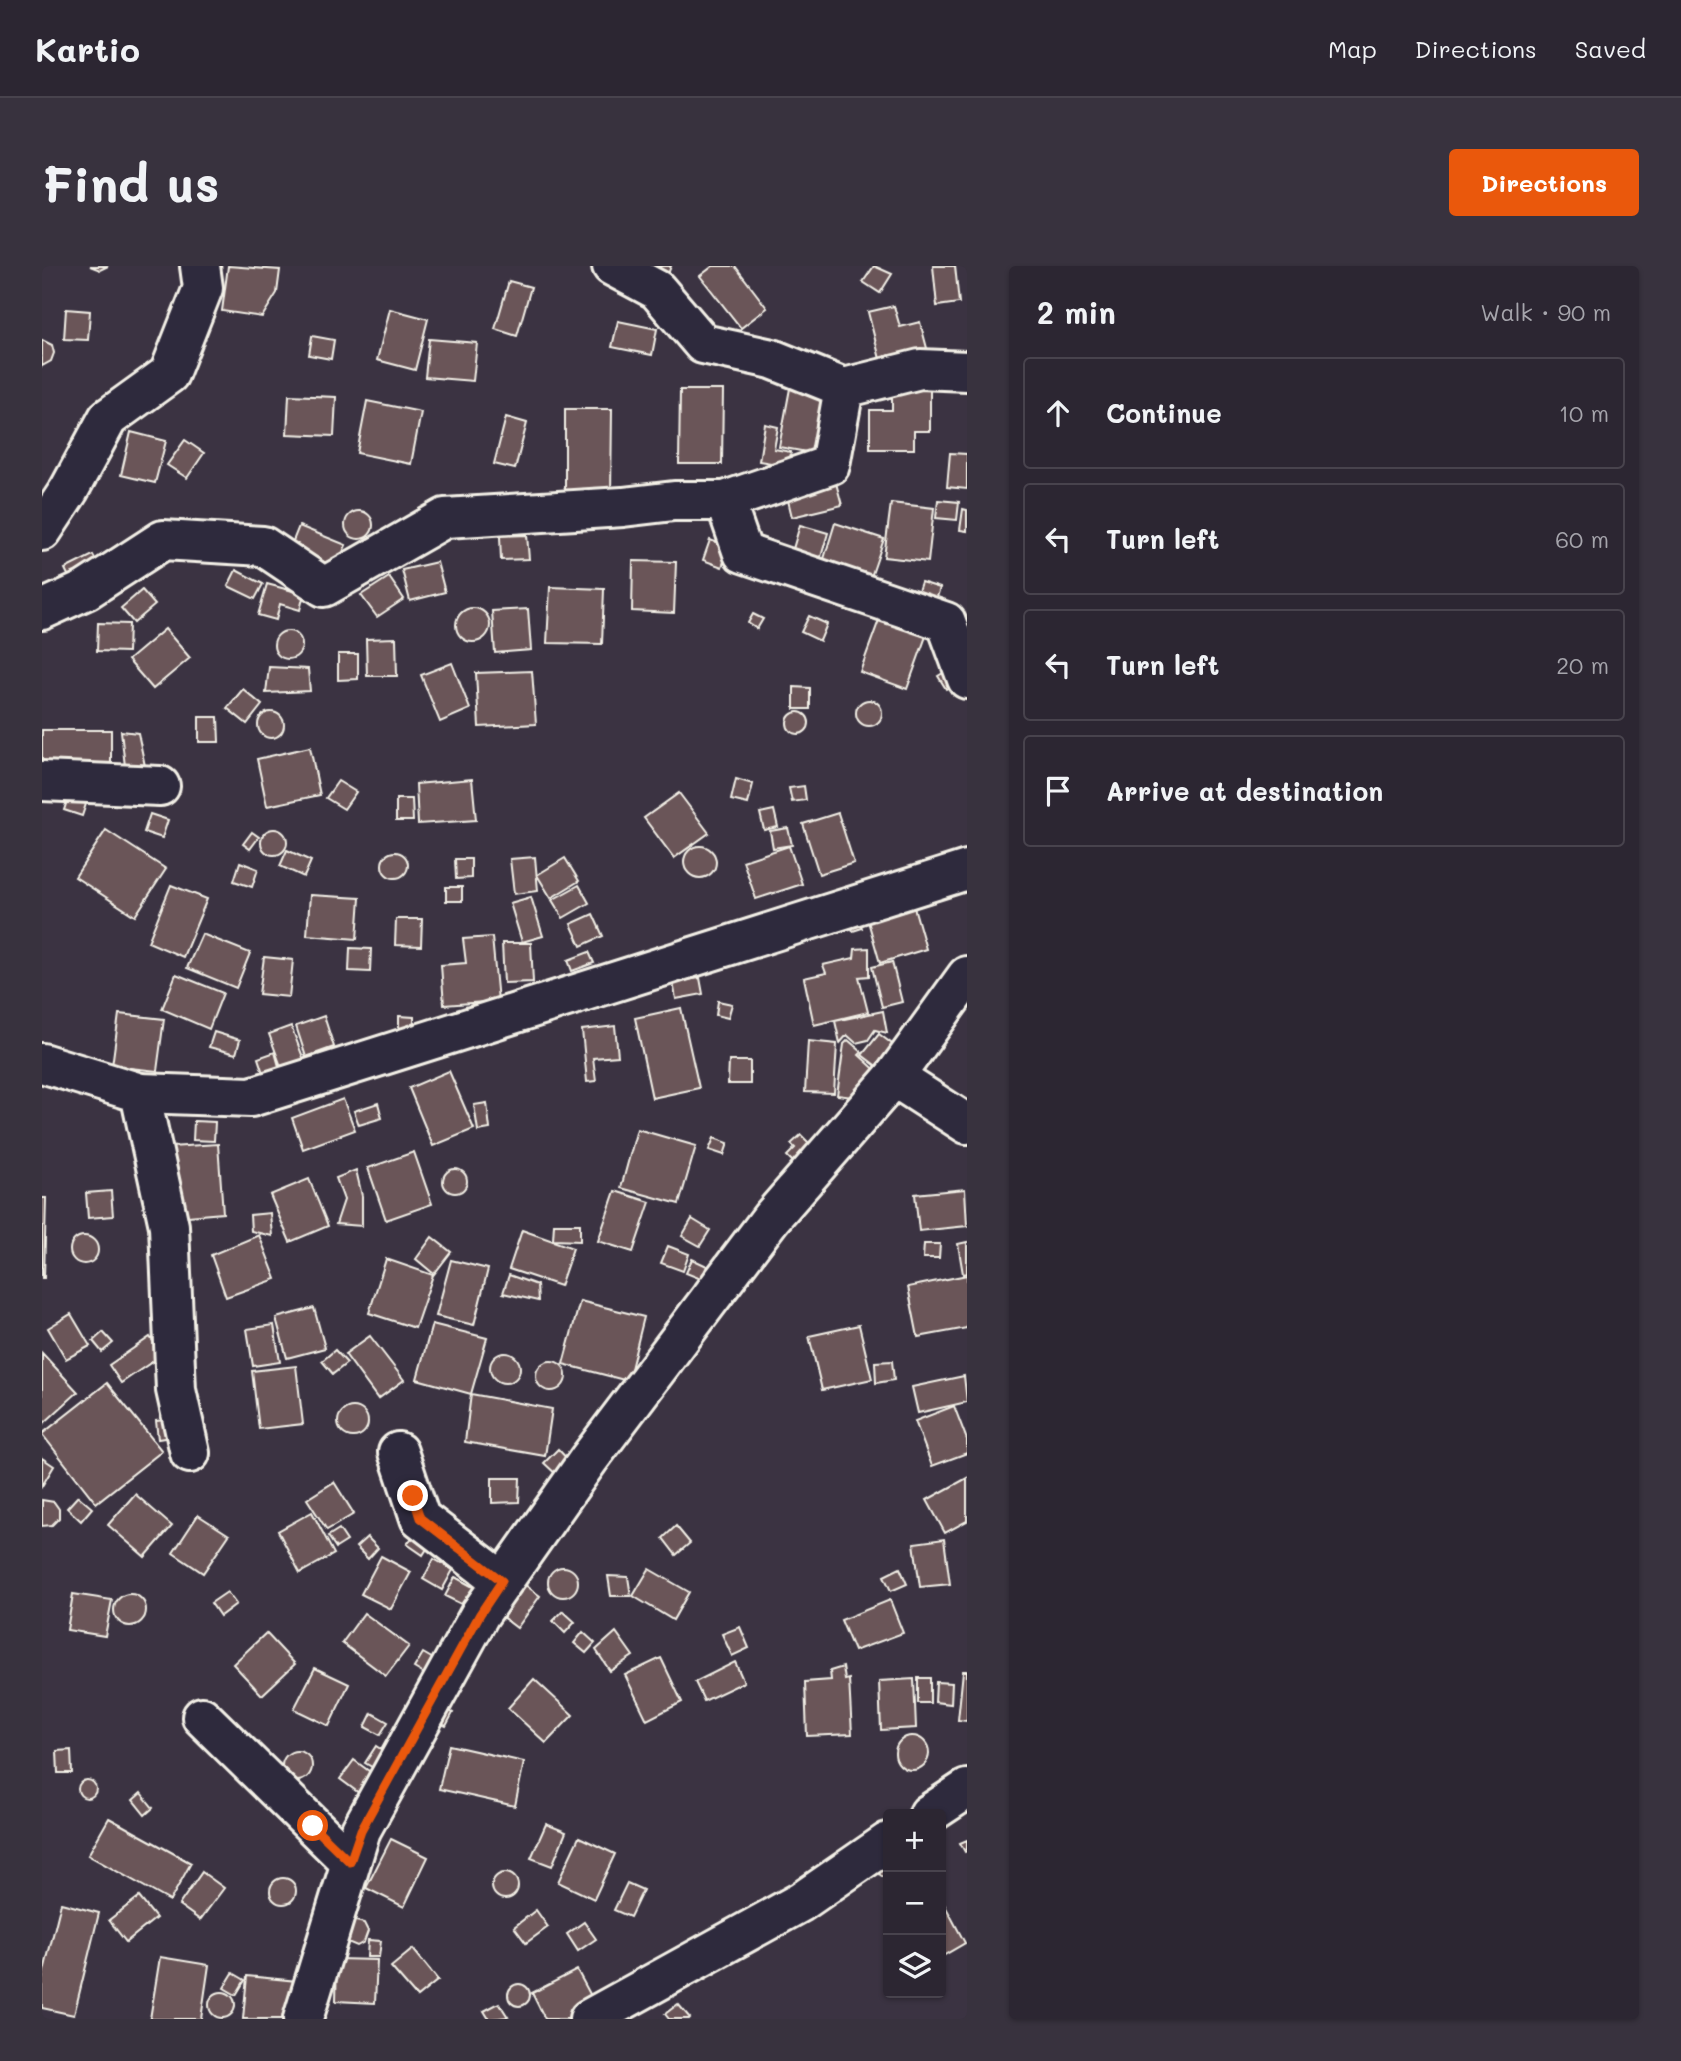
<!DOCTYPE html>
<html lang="en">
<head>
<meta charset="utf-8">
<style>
  body { margin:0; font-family:Mali,sans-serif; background:#38323e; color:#f1f3f6 }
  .controls { position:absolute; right:21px; bottom:21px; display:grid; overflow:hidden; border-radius:7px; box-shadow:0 2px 5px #0004 }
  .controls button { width:63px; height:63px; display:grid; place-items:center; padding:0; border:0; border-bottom:2px solid #48434d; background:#2c2632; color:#f1f3f6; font:35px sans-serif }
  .stop { position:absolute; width:21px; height:21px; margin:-16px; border:5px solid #ea580c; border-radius:50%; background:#fff }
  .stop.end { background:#ea580c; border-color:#fff; box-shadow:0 2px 7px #0008 }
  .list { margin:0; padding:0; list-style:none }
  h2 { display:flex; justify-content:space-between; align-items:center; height:91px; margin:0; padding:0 28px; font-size:30px }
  h2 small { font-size:23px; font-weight:400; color:#a6a5ac }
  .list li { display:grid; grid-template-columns:46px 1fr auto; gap:21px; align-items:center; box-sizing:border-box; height:112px; margin:0 14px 14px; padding:0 14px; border:2px solid #48434d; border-radius:7px }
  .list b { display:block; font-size:26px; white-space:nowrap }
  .list em { font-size:23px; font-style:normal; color:#a6a5ac }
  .icon { flex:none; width:38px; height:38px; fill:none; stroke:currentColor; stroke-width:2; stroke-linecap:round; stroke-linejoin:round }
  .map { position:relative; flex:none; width:925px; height:1753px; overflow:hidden; border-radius:7px }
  header { display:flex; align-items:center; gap:42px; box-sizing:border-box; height:98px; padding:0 35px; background:#2c2632; border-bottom:2px solid #48434d }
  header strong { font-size:33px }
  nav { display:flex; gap:38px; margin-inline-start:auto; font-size:24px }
  .intro { display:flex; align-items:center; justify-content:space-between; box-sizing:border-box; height:168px; padding:0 42px }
  h1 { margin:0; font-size:49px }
  .button { padding:18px 32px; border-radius:7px; background:#ea580c; color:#fff; font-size:24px; font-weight:700 }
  main { display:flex; gap:42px; padding:0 42px }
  aside { flex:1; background:#2c2632; border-radius:7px; box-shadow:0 2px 5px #0004 }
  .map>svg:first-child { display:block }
  .building { fill:#6a5558; stroke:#f4f1e8; stroke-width:2 }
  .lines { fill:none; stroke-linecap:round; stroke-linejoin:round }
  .street-casing { stroke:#f4f1e8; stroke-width:44 }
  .street { stroke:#2f2a3d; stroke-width:38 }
  .route { stroke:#ea580c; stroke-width:9 }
</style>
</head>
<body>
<header>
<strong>Kartio</strong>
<nav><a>Map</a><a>Directions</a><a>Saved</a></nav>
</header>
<div class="intro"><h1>Find us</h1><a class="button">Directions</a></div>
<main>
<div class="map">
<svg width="925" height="1753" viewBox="0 0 925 1753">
  <rect width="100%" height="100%" fill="#3b3342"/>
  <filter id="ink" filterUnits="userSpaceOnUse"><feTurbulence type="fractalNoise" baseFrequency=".0143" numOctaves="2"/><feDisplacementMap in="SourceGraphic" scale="14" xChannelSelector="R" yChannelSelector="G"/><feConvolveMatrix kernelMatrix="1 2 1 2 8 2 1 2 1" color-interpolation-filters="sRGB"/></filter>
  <g filter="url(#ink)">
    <g class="building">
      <polygon points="48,0 66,0 58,4"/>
      <polygon points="186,0 238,4 235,27 220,51 180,45"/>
      <polygon points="606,0 629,0 626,8"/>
      <polygon points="671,0 693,0 725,42 699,62 658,10"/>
      <polygon points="832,0 850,8 838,27 821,16"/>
      <polygon points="891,0 913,0 917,37 895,40"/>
      <polygon points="467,15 489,21 475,70 453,63"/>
      <polygon points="852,40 858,61 878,56 886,86 839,97 826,46"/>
      <polygon points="24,43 48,45 46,74 22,73"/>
      <polygon points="348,43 386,53 373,104 335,94"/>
      <polygon points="576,55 615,63 610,89 570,81"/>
      <polygon points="270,70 292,74 289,93 267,89"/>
      <polygon points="387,73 435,77 431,115 383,111"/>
      <polygon points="0,74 10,79 12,87 9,95 0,100"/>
      <polygon points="749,117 798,126 787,190 737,181"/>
      <polygon points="888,122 888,165 872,165 872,183 828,183 828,144 850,144 850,123"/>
      <polygon points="638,124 681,124 680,198 637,198"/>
      <polygon points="247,129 294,131 292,170 245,168"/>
      <polygon points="325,135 379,146 369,198 315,187"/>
      <polygon points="523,143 570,143 569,230 523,230"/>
      <polygon points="464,151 485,157 473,203 452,198"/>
      <polygon points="723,158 736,161 732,183 749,186 747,200 717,195"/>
      <polygon points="89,166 124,175 113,217 79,209"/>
      <polygon points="143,174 162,187 145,212 125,199"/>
      <polygon points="908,187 925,188 925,223 905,221"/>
      <polygon points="794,217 800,239 750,251 745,230"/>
      <polygon points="896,234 917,236 915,254 894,252"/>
      <polygon points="849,237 892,242 886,296 842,291"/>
      <polygon points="921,243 925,244 925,265 918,264"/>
      <circle cx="317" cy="259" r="14"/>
      <polygon points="793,257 842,273 829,311 781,296"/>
      <polygon points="758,259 786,267 776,301 748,293"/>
      <polygon points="257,260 304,279 291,310 245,290"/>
      <polygon points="485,269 487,293 459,294 458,270"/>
      <polygon points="668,274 687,281 680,301 661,294"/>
      <polygon points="51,289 63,313 35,327 23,303"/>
      <polygon points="591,295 634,296 632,347 590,345"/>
      <polygon points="395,296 403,326 368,335 360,304"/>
      <polygon points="194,304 221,318 213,333 186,320"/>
      <polygon points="347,311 362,333 335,351 319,329"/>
      <polygon points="879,316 898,322 891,343 872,337"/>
      <polygon points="225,318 262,328 258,344 238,338 234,354 216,349"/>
      <polygon points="508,321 562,323 560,378 505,377"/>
      <polygon points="100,324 113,339 92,357 79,342"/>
      <circle cx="431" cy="359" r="17"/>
      <polygon points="486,343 489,384 453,387 450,345"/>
      <polygon points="711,348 721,353 715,363 706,357"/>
      <polygon points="767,350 785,358 778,375 759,366"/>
      <polygon points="837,354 884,370 865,423 818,406"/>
      <polygon points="56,357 87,358 86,386 55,385"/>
      <polygon points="123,363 148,392 111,423 86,394"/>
      <circle cx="246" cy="379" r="14"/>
      <polygon points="354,372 355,410 325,410 324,373"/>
      <polygon points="296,388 316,388 316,413 296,414"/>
      <polygon points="410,397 428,443 398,456 379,409"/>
      <polygon points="227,401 266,403 268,425 224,427"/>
      <polygon points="906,404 915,417 904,423 896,410"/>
      <polygon points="490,405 494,458 437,461 434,407"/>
      <polygon points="752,421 768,422 768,443 752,443"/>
      <polygon points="201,423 220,439 205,458 185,442"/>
      <circle cx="827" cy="447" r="13"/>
      <circle cx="756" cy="457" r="11"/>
      <circle cx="229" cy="459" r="13"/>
      <polygon points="157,451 176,451 177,476 157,476"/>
      <polygon points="0,464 69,464 69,504 0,503"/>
      <polygon points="79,465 96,467 106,514 84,509"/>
      <polygon points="268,481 278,529 225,540 215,493"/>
      <polygon points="430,513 434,554 376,558 374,518"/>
      <polygon points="694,513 711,518 706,538 689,534"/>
      <polygon points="296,515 314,526 302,543 284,532"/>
      <polygon points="762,520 764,534 750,536 747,522"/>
      <polygon points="28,526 46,532 40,550 22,544"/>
      <polygon points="637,527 667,567 632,592 602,552"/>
      <polygon points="354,533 370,533 371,555 354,555"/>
      <polygon points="732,544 736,561 722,564 718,547"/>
      <polygon points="796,547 812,597 777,608 761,558"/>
      <polygon points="108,548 126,554 120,572 102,566"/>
      <polygon points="746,562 750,579 731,582 728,565"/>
      <circle cx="232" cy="576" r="13"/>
      <polygon points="64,564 124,603 93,650 33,611"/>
      <polygon points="210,566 217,571 208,583 201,578"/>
      <polygon points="747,580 760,618 714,633 701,595"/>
      <circle cx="658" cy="596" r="16"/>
      <polygon points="245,584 269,595 262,611 238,600"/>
      <circle cx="353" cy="599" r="13"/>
      <polygon points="493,591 496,625 472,628 468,593"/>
      <polygon points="523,592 537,615 509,632 495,609"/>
      <polygon points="413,593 429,593 429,612 414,613"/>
      <polygon points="198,596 216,603 210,621 192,615"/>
      <polygon points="129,619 165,633 141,691 106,676"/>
      <polygon points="537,619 547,637 521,652 510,634"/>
      <rect x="404" y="621" width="16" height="14"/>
      <polygon points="268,629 318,632 315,673 265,669"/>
      <polygon points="489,631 501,670 480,676 468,637"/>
      <polygon points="872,641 884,683 838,697 826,655"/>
      <polygon points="551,648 561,670 539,680 529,658"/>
      <polygon points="817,652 820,662 811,665 807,655"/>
      <polygon points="354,653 380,653 379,680 353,679"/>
      <polygon points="160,668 208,687 194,722 145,702"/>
      <polygon points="450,671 456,735 402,739 399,699 424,697 421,673"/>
      <polygon points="460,677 489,677 491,716 462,717"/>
      <polygon points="308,682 329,683 328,706 307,705"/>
      <polygon points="827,682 827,710 817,711 826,746 772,759 762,712 784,707 781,699 812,692 813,683"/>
      <polygon points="547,686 552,697 530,705 526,694"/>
      <polygon points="222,691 251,694 247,731 217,728"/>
      <polygon points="850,696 860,736 840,741 830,701"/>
      <polygon points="134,708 181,727 167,763 120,743"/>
      <polygon points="658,712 661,728 634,733 631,716"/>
      <polygon points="676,735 690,738 686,752 674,749"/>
      <polygon points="639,742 657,822 610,832 593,752"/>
      <polygon points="841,745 845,767 833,764 826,774 814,777 805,769 798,777 793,755"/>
      <polygon points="77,748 122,753 115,805 70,800"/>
      <polygon points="282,750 292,781 264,791 254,760"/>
      <polygon points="357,750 372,751 372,766 357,765"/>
      <polygon points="249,760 262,794 240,803 227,768"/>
      <polygon points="573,760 576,790 551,792 554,815 545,816 540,764"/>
      <polygon points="172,766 198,774 194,788 167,781"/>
      <polygon points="837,768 858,784 841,805 820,789"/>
      <polygon points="806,774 820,786 817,789 838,808 818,832 795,829 802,778"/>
      <polygon points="766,775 795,778 792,827 763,826"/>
      <polygon points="233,786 238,804 222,810 216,792"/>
      <polygon points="687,795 708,795 708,818 686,818"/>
      <polygon points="407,805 432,863 391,880 367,822"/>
      <polygon points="301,833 313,864 261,883 250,852"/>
      <polygon points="336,837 340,852 317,859 312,845"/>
      <polygon points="445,837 448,863 436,865 432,839"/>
      <polygon points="152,855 173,856 172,875 151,874"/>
      <polygon points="595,863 654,880 637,938 579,922"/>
      <polygon points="759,869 770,880 753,898 745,890 753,882 749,878"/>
      <polygon points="672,872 686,877 682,889 667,884"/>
      <polygon points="176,878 181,947 134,951 128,881"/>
      <polygon points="372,886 390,938 344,954 326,902"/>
      <circle cx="413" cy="915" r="12"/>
      <polygon points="314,904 320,930 320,960 294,958 302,934 294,912"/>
      <polygon points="267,913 286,960 248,976 228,929"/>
      <polygon points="923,923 925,960 877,965 873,928"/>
      <polygon points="69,925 71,950 46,952 44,927"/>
      <polygon points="573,925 608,936 591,986 556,975"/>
      <polygon points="0,932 4,932 2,1012 0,1012"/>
      <polygon points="228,947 230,970 209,965 208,949"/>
      <polygon points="650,953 668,964 658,980 640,970"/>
      <polygon points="512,958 538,958 538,975 511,974"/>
      <polygon points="480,964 531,982 518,1020 467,1003"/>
      <polygon points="217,969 234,1013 184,1031 169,989"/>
      <circle cx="42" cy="984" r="14"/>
      <polygon points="390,971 409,986 392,1008 374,993"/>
      <polygon points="925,976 925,1007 921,1008 916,978"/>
      <polygon points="882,978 898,978 897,992 881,992"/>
      <polygon points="626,980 647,988 641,1005 619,997"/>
      <polygon points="344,993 391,1009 373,1062 327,1047"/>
      <polygon points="650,993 665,1000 659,1013 644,1007"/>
      <polygon points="409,994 446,1003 432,1059 394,1050"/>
      <polygon points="467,1009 495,1019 496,1035 461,1027"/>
      <polygon points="925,1009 925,1062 876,1071 866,1021"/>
      <polygon points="538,1035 602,1051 586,1115 521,1098"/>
      <polygon points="272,1042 283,1082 245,1092 234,1052"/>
      <polygon points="29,1048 48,1080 24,1093 6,1062"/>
      <polygon points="390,1058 445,1072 429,1128 375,1113"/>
      <polygon points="232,1059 238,1096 211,1100 205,1063"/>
      <polygon points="817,1059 830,1113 780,1124 767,1070"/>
      <polygon points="61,1066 71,1077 60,1086 51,1075"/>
      <polygon points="328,1070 362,1114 336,1133 303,1088"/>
      <polygon points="108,1071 120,1089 79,1117 67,1099"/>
      <polygon points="293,1084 305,1097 291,1108 280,1095"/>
      <polygon points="0,1087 36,1126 0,1159"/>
      <circle cx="463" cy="1102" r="15"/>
      <polygon points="850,1095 852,1114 834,1117 833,1096"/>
      <circle cx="509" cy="1110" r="15"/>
      <polygon points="254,1100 261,1158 217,1163 210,1105"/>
      <polygon points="922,1110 925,1136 876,1147 870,1121"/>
      <polygon points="65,1117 120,1185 54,1237 0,1168"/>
      <polygon points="429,1128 510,1143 503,1190 423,1176"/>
      <polygon points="912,1140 925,1174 925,1187 890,1200 873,1155"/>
      <circle cx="311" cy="1156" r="15"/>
      <polygon points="133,1153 135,1170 116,1173 114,1155"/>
      <polygon points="516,1183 529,1197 516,1210 502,1197"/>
      <polygon points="0,1192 12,1200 0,1220"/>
      <polygon points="450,1212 478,1212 477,1236 450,1237"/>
      <polygon points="925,1212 925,1255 903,1267 885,1234"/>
      <polygon points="292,1216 312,1248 285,1264 265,1233"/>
      <polygon points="93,1228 130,1260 103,1291 66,1259"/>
      <polygon points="36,1230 50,1242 39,1255 25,1242"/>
      <polygon points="0,1234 12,1236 17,1243 17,1252 10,1259 0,1260"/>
      <polygon points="270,1246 292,1288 258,1307 236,1265"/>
      <polygon points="156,1249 187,1269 161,1307 131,1287"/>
      <polygon points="634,1260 648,1277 634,1289 621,1272"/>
      <polygon points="297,1263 305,1275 294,1282 286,1270"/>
      <polygon points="373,1268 388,1278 381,1289 365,1278"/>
      <polygon points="325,1271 336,1282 326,1293 314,1281"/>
      <polygon points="902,1273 908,1318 878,1321 872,1277"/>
      <polygon points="339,1290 369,1306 349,1343 319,1328"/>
      <polygon points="392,1293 411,1304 400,1324 381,1313"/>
      <circle cx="521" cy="1316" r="15"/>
      <polygon points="858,1302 865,1318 849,1325 842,1310"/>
      <polygon points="607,1303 647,1326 631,1354 591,1330"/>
      <polygon points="566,1310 586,1311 589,1330 569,1330"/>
      <polygon points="413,1311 433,1322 423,1340 403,1330"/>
      <polygon points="478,1315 498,1330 475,1362 455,1347"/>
      <polygon points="185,1326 194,1338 178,1350 169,1337"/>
      <polygon points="31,1328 70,1334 63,1370 25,1364"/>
      <circle cx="88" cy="1344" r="16"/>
      <polygon points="848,1334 861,1367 812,1385 799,1354"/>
      <polygon points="521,1345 533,1356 523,1367 511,1355"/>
      <polygon points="322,1347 367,1380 344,1410 300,1377"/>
      <polygon points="698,1361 707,1382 690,1390 680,1368"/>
      <polygon points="541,1366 553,1377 544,1387 532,1377"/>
      <polygon points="574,1366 591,1390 568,1405 554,1384"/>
      <polygon points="224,1367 253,1398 220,1429 191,1398"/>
      <polygon points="381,1387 393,1394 384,1409 372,1402"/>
      <polygon points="619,1392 640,1436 605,1454 583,1409"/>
      <polygon points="693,1396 702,1416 662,1435 653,1416"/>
      <polygon points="801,1401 803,1414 807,1413 810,1468 765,1470 763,1416 789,1414 788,1405"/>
      <polygon points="273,1402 307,1418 287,1460 252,1443"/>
      <polygon points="921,1405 925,1405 925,1455 916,1454"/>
      <rect x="876" y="1412" width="12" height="25"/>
      <polygon points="492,1413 531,1449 504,1477 466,1442"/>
      <polygon points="872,1413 874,1462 839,1464 837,1415"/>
      <polygon points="894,1416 910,1417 909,1438 893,1436"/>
      <polygon points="402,1442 411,1447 404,1460 395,1456"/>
      <polygon points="330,1447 346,1456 338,1469 323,1461"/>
      <circle cx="870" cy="1487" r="17"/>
      <polygon points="407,1479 482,1496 473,1540 397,1523"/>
      <polygon points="334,1480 351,1491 342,1508 323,1497"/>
      <polygon points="29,1484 30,1507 16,1507 15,1485"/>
      <circle cx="255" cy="1500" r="15"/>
      <polygon points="312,1494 335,1511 321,1530 298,1513"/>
      <circle cx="45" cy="1523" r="9"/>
      <polygon points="99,1527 111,1542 103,1549 91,1534"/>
      <polygon points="67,1552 149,1597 128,1635 46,1589"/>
      <polygon points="504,1558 524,1566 510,1600 489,1592"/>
      <polygon points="537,1571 573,1588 552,1633 516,1616"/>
      <polygon points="349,1573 386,1591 362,1641 324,1622"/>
      <polygon points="925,1574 925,1585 923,1586 918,1577"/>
      <circle cx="842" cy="1605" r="5.5"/>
      <polygon points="160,1606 182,1622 158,1654 137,1639"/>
      <circle cx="463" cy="1620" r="13"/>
      <circle cx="241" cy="1625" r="13"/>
      <polygon points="585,1617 601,1624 588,1651 572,1644"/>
      <polygon points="97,1631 114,1652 84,1676 67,1654"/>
      <polygon points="899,1632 923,1677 899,1691"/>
      <polygon points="19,1637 57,1647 32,1749 0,1742 0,1713"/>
      <polygon points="494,1644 506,1661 484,1677 472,1661"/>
      <polygon points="310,1654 322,1657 326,1665 322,1676 315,1680 303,1675"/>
      <polygon points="542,1656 554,1673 536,1685 525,1668"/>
      <polygon points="326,1674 339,1675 337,1691 325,1691"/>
      <polygon points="371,1683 396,1714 375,1731 349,1701"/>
      <polygon points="118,1691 167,1699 159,1753 108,1753"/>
      <polygon points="295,1693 335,1694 333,1737 294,1735"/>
      <polygon points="535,1704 555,1741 532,1753 503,1753 490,1727"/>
      <polygon points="191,1707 203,1714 194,1729 182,1722"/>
      <polygon points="205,1710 255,1715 251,1753 201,1753"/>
      <circle cx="477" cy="1729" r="11"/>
      <circle cx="180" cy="1739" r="13"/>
      <polygon points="457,1737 466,1751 447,1753 442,1745"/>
      <polygon points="636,1738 648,1752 647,1753 627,1753 623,1748"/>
    </g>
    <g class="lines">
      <g class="street-casing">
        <g id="street">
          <polyline points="570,0 615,24 661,78 730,93 802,122 878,103 925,105"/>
          <polyline points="683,235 701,287 904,356 925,413"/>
          <polyline points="0,265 27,224 66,152 127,108 161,22 158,0"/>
          <polyline points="0,344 44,324 121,274 221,280 282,321 403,252 581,241 632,235 683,235 788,199 802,122"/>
          <polyline points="0,515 118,520"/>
          <polyline points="0,797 98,827 209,831 925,604"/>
          <polyline points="852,811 925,858"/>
          <polyline points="98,827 127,960 134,1124 148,1187"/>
          <polyline points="356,1186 378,1252 460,1315"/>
          <polyline points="160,1451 308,1596"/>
          <polyline points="887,1548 925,1523"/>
          <polyline points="261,1753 319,1564 438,1348 547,1193 729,952 852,811 925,710"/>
          <polyline points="547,1753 759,1636 846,1576"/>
        </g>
      </g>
      <use href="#street" class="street"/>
    </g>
  </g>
  <g class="lines" filter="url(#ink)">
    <polyline class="route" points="271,1560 308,1596 319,1564 438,1348 460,1315 378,1252 371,1230"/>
  </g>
</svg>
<div class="controls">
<button>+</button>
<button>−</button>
<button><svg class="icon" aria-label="layers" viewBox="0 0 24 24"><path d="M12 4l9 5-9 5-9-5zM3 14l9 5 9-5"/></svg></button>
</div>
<div class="stop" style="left:271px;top:1560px"></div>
<div class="stop end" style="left:371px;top:1230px"></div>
</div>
<aside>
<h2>2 min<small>Walk · 90 m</small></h2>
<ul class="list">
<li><svg class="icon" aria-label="ahead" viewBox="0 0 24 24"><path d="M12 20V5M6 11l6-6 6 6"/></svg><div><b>Continue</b></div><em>10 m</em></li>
<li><svg class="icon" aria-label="left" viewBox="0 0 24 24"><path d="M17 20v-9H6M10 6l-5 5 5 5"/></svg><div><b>Turn left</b></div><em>60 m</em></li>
<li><svg class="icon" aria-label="left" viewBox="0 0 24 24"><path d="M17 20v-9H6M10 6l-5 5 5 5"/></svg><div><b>Turn left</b></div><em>20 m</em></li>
<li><svg class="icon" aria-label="arrive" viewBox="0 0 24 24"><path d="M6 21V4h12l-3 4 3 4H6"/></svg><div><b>Arrive at destination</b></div></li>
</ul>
</aside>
</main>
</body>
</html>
